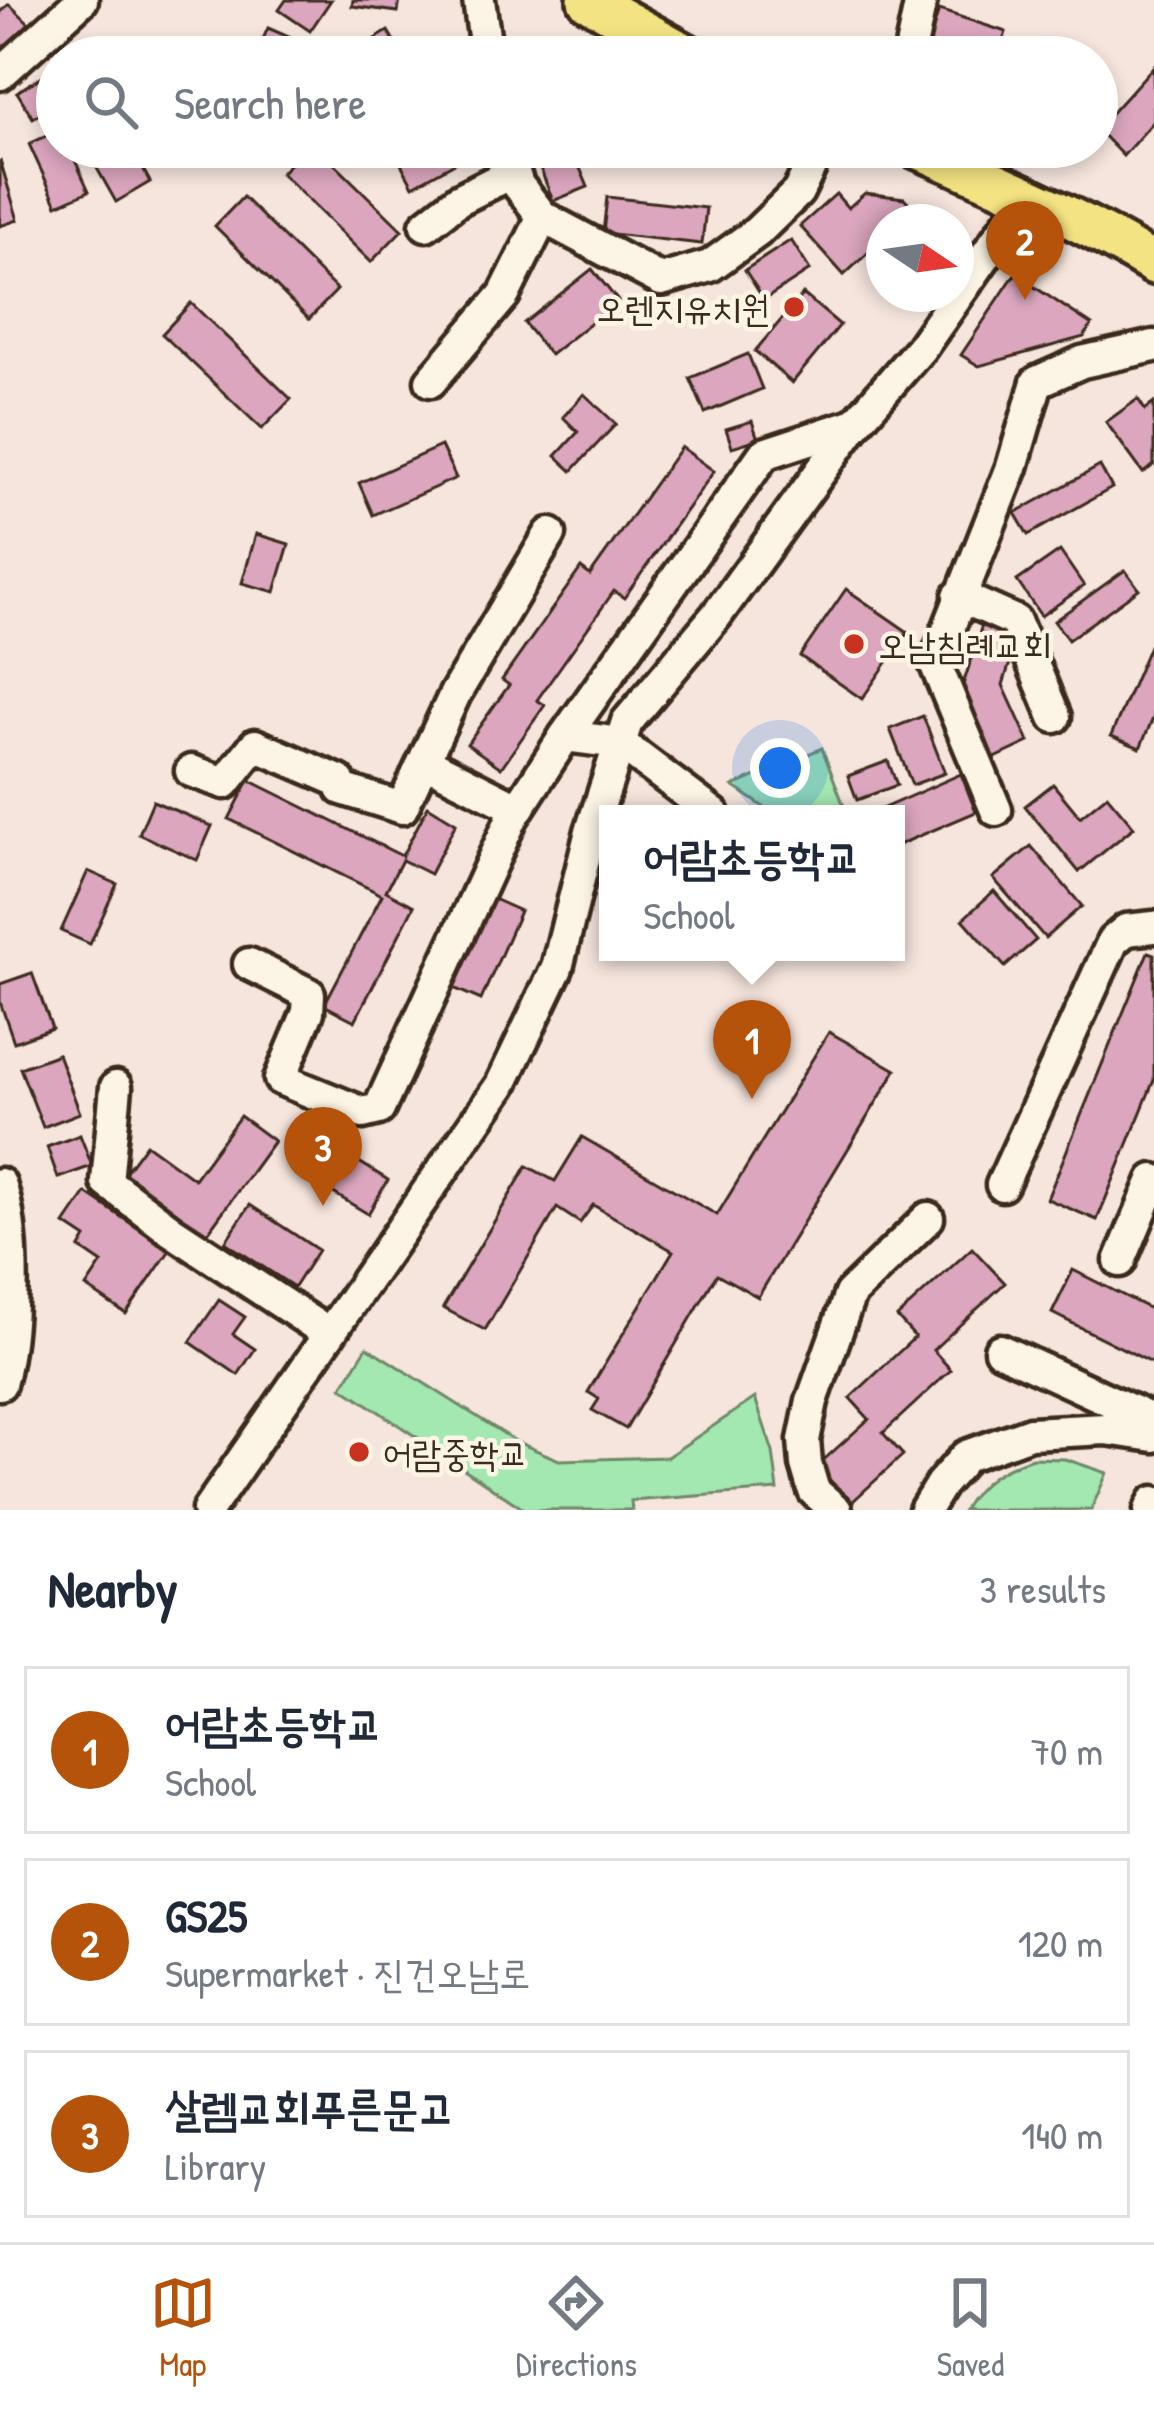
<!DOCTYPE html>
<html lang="en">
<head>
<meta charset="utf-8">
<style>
  body { margin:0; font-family:"Patrick Hand","Poor Story",sans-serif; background:#f6f6f7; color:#1f2937 }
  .compass { position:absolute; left:866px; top:204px; width:108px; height:108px; border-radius:50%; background:#fff; box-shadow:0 6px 18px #0003; rotate:103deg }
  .you { position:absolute; left:780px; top:768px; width:42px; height:42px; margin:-30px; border:9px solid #fff; border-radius:50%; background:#1a73e8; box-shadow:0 0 0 18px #1a73e833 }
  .badge { display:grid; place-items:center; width:78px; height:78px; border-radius:50%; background:#b45309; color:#fff; font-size:39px; font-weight:700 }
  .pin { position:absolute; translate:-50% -99px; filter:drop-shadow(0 3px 6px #0008) }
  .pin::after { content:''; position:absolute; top:63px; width:42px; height:36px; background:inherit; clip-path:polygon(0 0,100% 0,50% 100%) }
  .popup { position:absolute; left:599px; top:805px; width:306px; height:156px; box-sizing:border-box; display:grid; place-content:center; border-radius:0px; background:#fff; filter:drop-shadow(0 3px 9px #0005); font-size:39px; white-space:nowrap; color:#747a83 }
  .popup b { font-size:45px; color:#1f2937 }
  .popup::after { content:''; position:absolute; left:50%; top:100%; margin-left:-24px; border:24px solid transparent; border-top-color:#fff }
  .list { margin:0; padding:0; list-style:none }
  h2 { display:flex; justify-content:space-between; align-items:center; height:156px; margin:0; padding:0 48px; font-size:51px }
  h2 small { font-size:39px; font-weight:400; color:#747a83 }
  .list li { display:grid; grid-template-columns:78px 1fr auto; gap:36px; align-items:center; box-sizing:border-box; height:168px; margin:0 24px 24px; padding:0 24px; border:3px solid #e0e1e3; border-radius:0px }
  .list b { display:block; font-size:45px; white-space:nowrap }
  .list p { margin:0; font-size:39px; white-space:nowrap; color:#747a83 }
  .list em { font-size:39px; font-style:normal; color:#747a83 }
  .icon { flex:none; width:66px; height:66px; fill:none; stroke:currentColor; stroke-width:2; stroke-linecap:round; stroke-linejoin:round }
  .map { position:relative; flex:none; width:1154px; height:1510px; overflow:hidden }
  .search { position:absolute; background:#fff; box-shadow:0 6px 18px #0003; left:36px; right:36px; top:36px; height:132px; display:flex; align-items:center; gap:30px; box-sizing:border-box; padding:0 42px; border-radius:66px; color:#747a83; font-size:45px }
  .sheet { height:732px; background:#fff }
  nav { display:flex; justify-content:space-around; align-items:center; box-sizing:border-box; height:168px; border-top:3px solid #e0e1e3; background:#fff; font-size:33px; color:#747a83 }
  nav a { display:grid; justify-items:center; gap:6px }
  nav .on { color:#b45309 }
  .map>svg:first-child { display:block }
  .green { fill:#a3e7b1; stroke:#6f8868; stroke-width:3 }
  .building { fill:#dba6be; stroke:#3b2a1e; stroke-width:3 }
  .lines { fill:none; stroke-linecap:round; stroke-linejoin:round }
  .minor-casing { stroke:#3b2a1e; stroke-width:39 }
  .major-casing { stroke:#3b2a1e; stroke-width:48 }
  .minor { stroke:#fcf5e5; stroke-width:30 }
  .major { stroke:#f4e382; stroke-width:39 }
  .poi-dot { fill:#c8321e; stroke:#fcf5e5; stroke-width:4.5 }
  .labels { text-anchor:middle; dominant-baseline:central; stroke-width:9; stroke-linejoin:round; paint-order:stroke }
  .poi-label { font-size:36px; fill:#3b2a1e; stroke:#fcf5e5; text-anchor:start }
</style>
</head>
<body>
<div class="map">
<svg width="1154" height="1510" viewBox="0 0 1154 1510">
  <rect width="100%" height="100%" fill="#f5e5dd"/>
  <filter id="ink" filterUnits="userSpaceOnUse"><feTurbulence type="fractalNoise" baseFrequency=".00833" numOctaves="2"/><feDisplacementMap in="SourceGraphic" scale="24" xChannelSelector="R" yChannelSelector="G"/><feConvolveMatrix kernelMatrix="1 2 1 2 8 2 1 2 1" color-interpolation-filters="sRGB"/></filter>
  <g filter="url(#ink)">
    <g class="green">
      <polygon points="822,748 847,814 774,814 733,786"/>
      <polygon points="367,1347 517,1442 559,1460 667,1457 755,1398 773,1452 778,1490 631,1501 632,1510 525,1510 342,1387"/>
      <path d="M1032,1458L1065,1459L1107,1473L1091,1510H963C981,1480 1000,1469 1032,1458Z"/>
    </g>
    <g class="building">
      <polygon points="286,0 331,0 310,31 279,10"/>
      <polygon points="353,0 400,0 398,12 352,6"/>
      <polygon points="9,4 29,23 1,52 0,13"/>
      <polygon points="939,10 1006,32 998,57 924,57"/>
      <polygon points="268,28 298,41 291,57 255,57"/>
      <polygon points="388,31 404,57 353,57 351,54"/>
      <polygon points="57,67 57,103 33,118 17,92"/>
      <polygon points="1153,67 1154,121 1123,156 1097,129"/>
      <polygon points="57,131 57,147 69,147 89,191 57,205 29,144"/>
      <polygon points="85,147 131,147 150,182 116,202"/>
      <polygon points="306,147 317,147 402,230 371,262 281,173"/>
      <polygon points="392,147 481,147 482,148 413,186"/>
      <polygon points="532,147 571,147 588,187 553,201"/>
      <polygon points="0,160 18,220 0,226"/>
      <polygon points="865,193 904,198 915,209 901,222 884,222 884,238 844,275 800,226 836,194 848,208"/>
      <polygon points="243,197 337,290 309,319 215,226"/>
      <polygon points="607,197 706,208 702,244 603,233"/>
      <polygon points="791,240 810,270 764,300 745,270"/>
      <polygon points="592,269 618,301 550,355 524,323"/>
      <polygon points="1015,274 1092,325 1084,337 979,366 961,355"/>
      <polygon points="803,294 840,325 792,383 755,351"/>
      <polygon points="191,303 291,399 262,429 162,334"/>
      <polygon points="748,354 762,389 705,413 690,378"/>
      <polygon points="584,394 616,424 572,471 556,456 578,432 563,417"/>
      <polygon points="1138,399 1145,410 1154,403 1154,465 1143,473 1106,422"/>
      <polygon points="752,421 758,439 732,447 726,429"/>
      <polygon points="441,446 456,478 373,515 359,483"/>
      <polygon points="681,447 714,471 624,598 614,591 537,700 545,705 501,768 467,744 509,685 502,680 581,568 590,575"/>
      <polygon points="1100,466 1112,488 1028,535 1015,513"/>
      <polygon points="256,534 289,544 275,592 242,583"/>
      <polygon points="1060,551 1084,586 1041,616 1017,581"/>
      <polygon points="1125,570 1139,589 1068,640 1054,621"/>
      <polygon points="846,589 908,632 862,699 800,656"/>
      <polygon points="982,625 1018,637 1003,685 1029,742 993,759 962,688"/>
      <polygon points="1149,646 1154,648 1154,716 1140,748 1111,736"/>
      <polygon points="923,716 945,773 912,785 890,729"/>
      <polygon points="888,761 897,785 857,800 848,776"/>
      <polygon points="961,774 976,812 896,846 896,814 870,814"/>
      <polygon points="249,780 402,856 428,806 456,823 430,874 402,860 386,891 414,906 355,1021 324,1005 382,895 229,819"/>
      <polygon points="1053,784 1080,817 1107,795 1134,827 1079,872 1025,806"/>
      <polygon points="153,801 212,826 197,860 139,834"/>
      <polygon points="1031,846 1082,906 1045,938 993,878"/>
      <polygon points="88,871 117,884 90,944 61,931"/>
      <polygon points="994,891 1036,940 1005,967 963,919"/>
      <polygon points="491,898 520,911 481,1000 451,987"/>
      <polygon points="1148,952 1154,954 1154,1080 1097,1220 1047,1199"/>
      <polygon points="32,973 52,1028 14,1042 0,1002 0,984"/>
      <polygon points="829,1032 896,1070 758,1297 717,1274 626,1429 592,1410 599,1399 588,1392 673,1251 593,1205 580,1223 557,1208 485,1330 443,1308 527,1166 555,1181 582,1137 717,1215"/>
      <polygon points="58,1054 80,1113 43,1127 20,1068"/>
      <polygon points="240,1116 274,1141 206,1235 123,1175 146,1144 194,1179"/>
      <polygon points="80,1135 92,1166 58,1178 47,1147"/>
      <polygon points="351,1157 388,1180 368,1214 330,1191"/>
      <polygon points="86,1193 170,1250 126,1314 86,1287 102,1263 80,1248 86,1238 65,1224"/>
      <polygon points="250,1205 318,1250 294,1287 225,1242"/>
      <polygon points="972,1248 1005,1283 933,1350 951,1370 883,1433 903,1455 851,1503 817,1466 869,1419 850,1398 915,1337 897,1317"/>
      <polygon points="1073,1270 1154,1311 1154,1364 1052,1313"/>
      <polygon points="219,1300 245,1317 233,1334 255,1349 238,1375 190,1342"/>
    </g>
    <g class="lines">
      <g class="minor-casing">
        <g id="minor">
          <polyline points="479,0 487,57"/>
          <polyline points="909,57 921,0"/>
          <polyline points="0,74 82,0"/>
          <polyline points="506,147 518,185 543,217 661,280 710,266 757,232 798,192 820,147"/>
          <polyline points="426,225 458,200 513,172"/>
          <polyline points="431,381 504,295 543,217"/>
          <polyline points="959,596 1015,621 1055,717"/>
          <polyline points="565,736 620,743 714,814"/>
          <polyline points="426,762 517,808"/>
          <polyline points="191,771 225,783 255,745 339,781 342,789 402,808 455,694 550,534"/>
          <polyline points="996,810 935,663 1012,467 1037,382 1082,362 1154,346"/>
          <polyline points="249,964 309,994 308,1012 280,1079 363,1113 379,1109 512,818 565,736 764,454 855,424"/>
          <polyline points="116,1087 107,1182 172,1231 329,1334"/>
          <path d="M0,1184C17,1234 14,1333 0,1384"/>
          <polyline points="1002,1185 1113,941 1126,930 1154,927"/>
          <polyline points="1120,1261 1154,1180"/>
          <polyline points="1000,1350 1154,1421"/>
          <polyline points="208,1510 501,1085 557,968 591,831 627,722 716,616 855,424 921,348 1028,195"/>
          <polyline points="836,1510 814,1491 806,1464 804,1440 812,1401 850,1294 928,1218"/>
          <polyline points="925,1510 941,1484 966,1456 1030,1433 1106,1429 1154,1436"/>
          <polyline points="1150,1510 1154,1502"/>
        </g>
      </g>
      <g class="major-casing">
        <g id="major">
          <polyline points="588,0 691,57"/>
          <path d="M915,147C997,183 1078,217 1154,264"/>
        </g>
      </g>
      <use href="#minor" class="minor"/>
      <use href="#major" class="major"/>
    </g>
  </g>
  <g class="poi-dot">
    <circle cx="794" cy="307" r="12"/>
    <circle cx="854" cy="644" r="12"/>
    <circle cx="359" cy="1452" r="12"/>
  </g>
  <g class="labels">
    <g class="poi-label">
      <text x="770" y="307" text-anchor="end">오렌지유치원</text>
      <text x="878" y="644">오남침례교회</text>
      <text x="383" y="1452">어람중학교</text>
    </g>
  </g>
</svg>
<svg class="compass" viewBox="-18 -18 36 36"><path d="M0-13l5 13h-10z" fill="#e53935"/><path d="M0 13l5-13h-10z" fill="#747a83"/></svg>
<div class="you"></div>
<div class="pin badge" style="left:752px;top:1099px">1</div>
<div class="popup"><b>어람초등학교</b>School</div>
<div class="pin badge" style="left:1025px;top:300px">2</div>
<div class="pin badge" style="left:323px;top:1206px">3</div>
<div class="search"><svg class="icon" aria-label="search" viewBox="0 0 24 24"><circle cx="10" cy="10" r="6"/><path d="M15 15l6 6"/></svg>Search here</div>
</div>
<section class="sheet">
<h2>Nearby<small>3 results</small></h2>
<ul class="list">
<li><span class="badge">1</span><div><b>어람초등학교</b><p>School</p></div><em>70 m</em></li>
<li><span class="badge">2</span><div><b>GS25</b><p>Supermarket · 진건오남로</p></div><em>120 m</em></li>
<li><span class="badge">3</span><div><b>살렘교회푸른문고</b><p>Library</p></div><em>140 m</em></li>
</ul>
</section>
<nav>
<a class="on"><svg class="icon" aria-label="map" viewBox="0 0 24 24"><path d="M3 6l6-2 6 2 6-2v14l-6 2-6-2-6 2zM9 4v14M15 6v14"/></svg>Map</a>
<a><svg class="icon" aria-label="directions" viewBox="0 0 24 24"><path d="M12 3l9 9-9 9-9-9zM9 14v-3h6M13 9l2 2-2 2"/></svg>Directions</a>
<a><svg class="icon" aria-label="saved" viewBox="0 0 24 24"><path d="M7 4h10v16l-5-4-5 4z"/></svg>Saved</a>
</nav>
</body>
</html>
